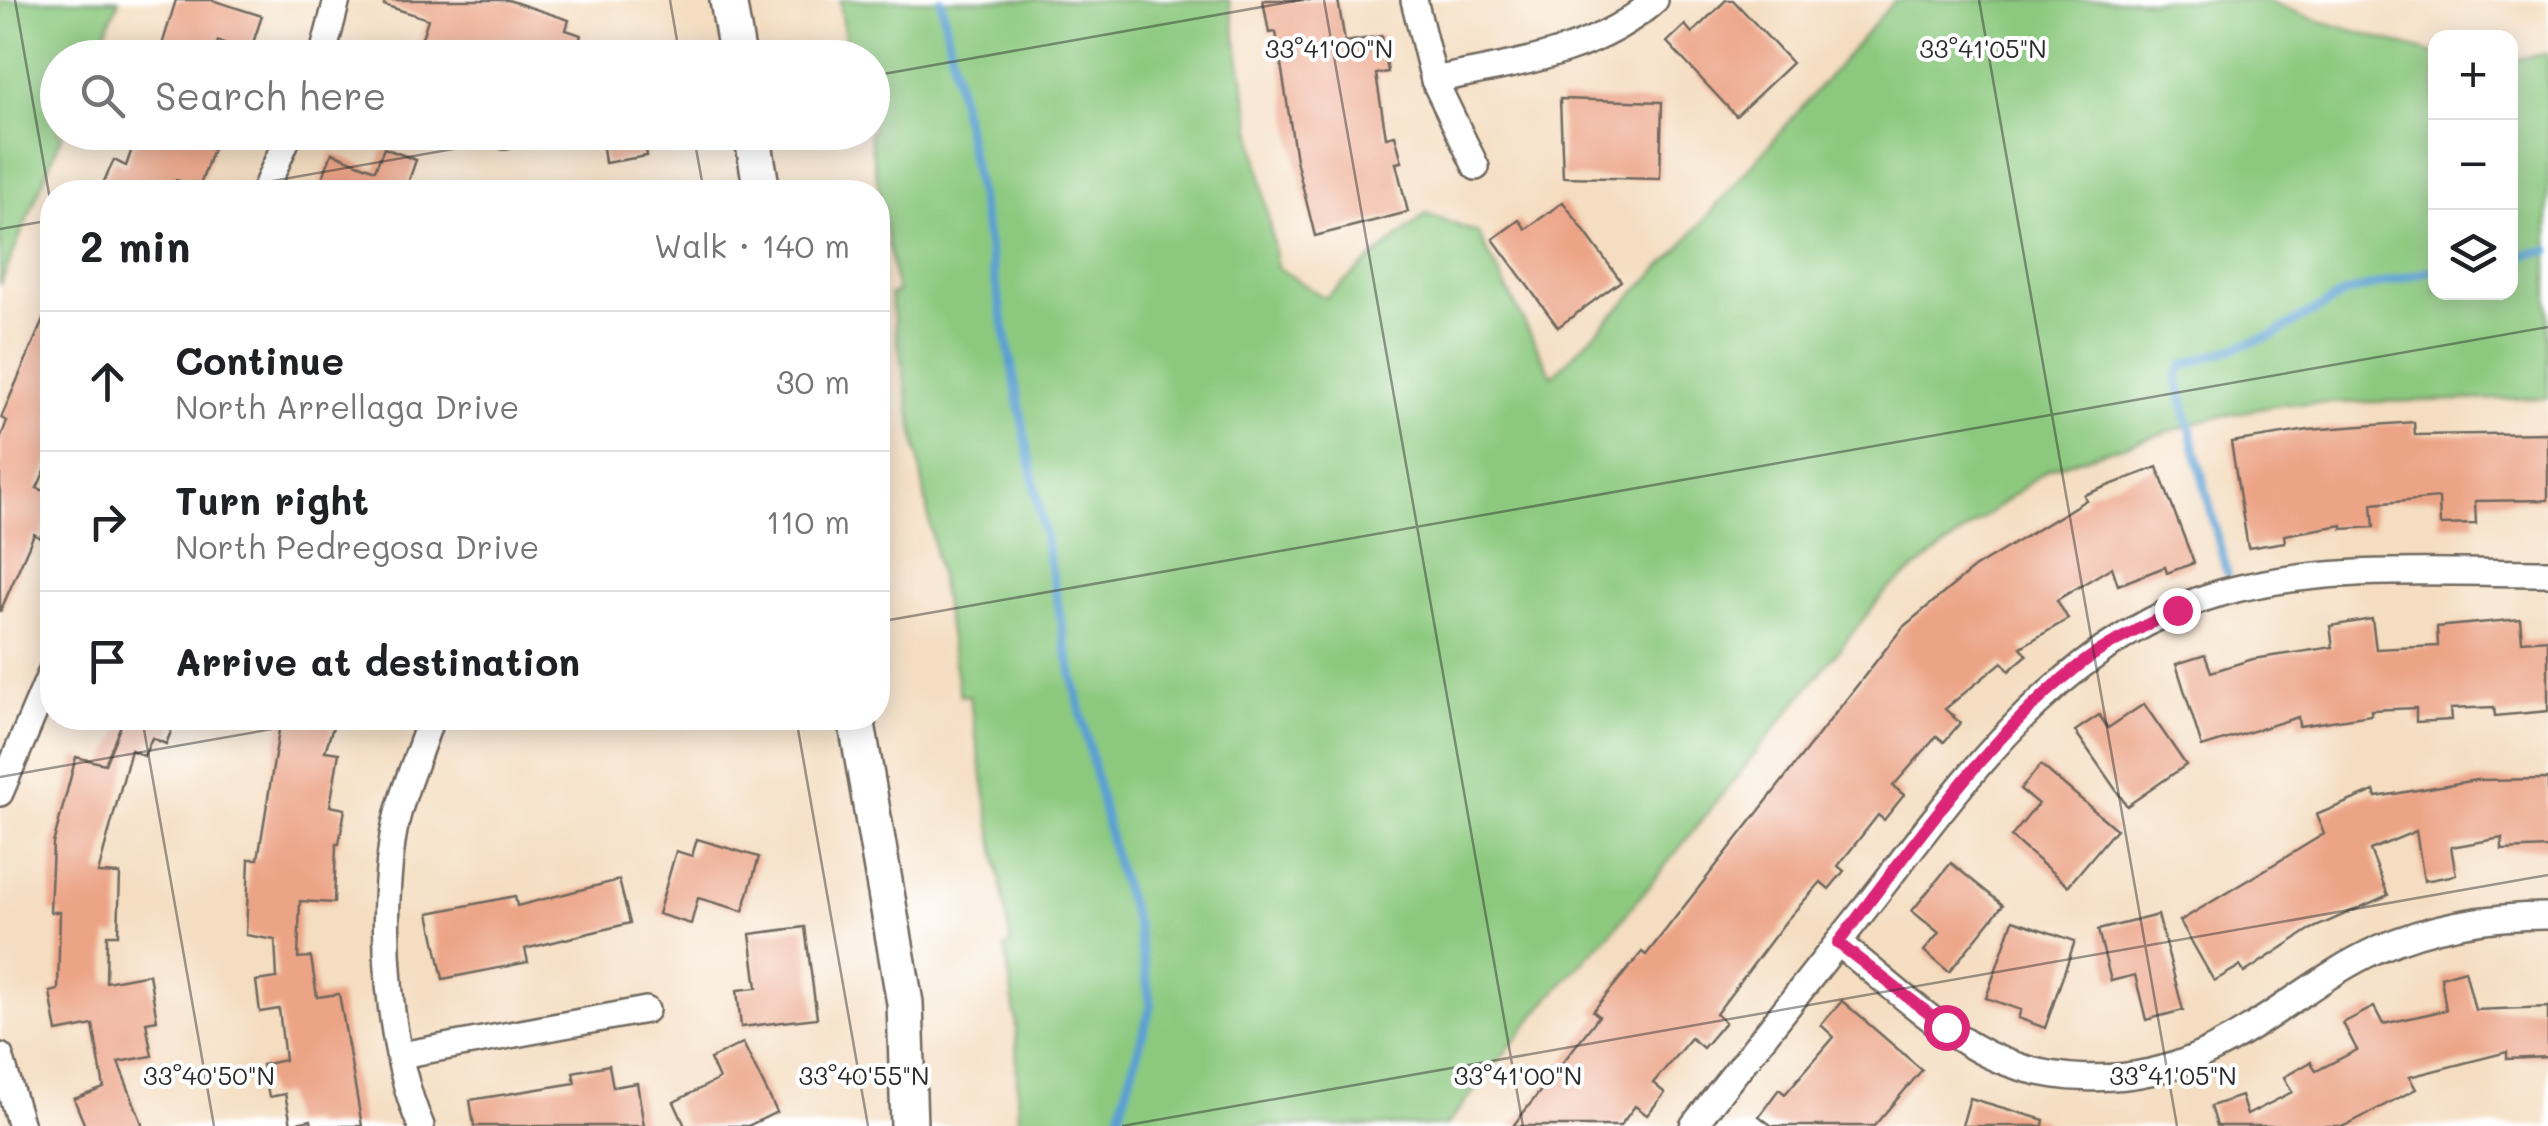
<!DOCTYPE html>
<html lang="en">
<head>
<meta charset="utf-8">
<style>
  body { margin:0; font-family:Mali,sans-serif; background:#f2f2f2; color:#202124 }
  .controls { position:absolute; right:30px; top:30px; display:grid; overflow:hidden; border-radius:20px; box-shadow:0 5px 25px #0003 }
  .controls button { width:90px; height:90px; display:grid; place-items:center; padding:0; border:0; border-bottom:2px solid #e0e0e0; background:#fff; color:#202124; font:50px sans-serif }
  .stop { position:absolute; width:30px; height:30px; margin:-22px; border:8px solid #db2777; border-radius:50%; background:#fff }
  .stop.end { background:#db2777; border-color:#fff; box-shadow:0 2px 10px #0008 }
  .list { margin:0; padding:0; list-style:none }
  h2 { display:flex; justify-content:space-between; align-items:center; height:130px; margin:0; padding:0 40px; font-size:42px }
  h2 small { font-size:32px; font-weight:400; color:#757577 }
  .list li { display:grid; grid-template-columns:65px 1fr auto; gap:30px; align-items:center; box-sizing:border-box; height:140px; padding:0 40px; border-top:2px solid #e0e0e0 }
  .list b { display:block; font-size:38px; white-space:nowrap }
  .list p { margin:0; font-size:32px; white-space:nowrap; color:#757577 }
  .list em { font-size:32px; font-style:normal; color:#757577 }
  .icon { flex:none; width:55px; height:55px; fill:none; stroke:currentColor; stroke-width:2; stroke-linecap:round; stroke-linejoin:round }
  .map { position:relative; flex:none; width:2548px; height:1126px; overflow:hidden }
  .search { position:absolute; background:#fff; box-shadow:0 5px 25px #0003; left:40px; top:40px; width:850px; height:110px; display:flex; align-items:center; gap:25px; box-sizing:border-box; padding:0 35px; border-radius:55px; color:#757577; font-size:38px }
  .panel { position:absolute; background:#fff; box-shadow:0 5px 25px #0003; left:40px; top:180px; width:850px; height:550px; border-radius:40px }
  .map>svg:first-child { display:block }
  .green { fill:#8cc97f; stroke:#5c7a55; stroke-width:2.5 }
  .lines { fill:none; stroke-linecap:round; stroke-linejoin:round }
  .stream { stroke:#5ca0d1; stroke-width:9 }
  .building { fill:#eca487 }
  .street-casing { stroke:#71695f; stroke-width:30 }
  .secondary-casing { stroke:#71695f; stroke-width:40 }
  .street { stroke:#fff; stroke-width:25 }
  .secondary { stroke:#fff; stroke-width:35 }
  .route { stroke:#db2777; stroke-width:12 }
  .ticks { fill:none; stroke:#2b2b2b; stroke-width:2.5; stroke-opacity:0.45 }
  .ticks-label { font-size:25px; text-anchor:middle; fill:#2b2b2b; stroke:#fff; stroke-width:8; stroke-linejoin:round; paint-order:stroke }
</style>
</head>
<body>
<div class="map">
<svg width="2548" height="1126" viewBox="0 0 2548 1126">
  <rect width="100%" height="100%" fill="#fff"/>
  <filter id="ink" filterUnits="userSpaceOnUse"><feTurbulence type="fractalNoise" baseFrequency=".01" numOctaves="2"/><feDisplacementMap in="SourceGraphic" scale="20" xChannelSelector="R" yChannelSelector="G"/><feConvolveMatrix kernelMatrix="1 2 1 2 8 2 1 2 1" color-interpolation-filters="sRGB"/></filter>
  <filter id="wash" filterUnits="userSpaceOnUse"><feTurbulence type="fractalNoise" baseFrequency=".0048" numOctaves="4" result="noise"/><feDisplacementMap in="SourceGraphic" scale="40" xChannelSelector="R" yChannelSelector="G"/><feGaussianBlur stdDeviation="2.25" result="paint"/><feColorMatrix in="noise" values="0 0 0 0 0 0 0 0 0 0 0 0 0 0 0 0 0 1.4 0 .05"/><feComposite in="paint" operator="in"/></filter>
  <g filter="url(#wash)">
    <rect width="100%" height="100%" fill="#f4ddc0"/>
    <g class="green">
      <polygon points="0,0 119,0 95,57 58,58 58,132 63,133 0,285"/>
      <polygon points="840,0 1229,0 1277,267 1325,298 1426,214 1478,233 1552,376 1681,247 1895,0 2266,0 2313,19 2435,54 2436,292 2510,292 2511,60 2548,54 2548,398 2285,404 2216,417 2048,469 1886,591 1615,928 1549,998 1446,1126 1018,1126 1016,1021 1005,947 1011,944 969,695 960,696 890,295 897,293 869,133 872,132 872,58 855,57 853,46 846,46"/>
    </g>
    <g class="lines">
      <g class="stream">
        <polyline points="941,0 1067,652 1115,860 1137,927 1151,1005 1116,1126"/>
        <polyline points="2510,258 2548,250"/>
        <polyline points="2227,574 2177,377 2184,365 2273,335 2346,293 2436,269"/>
      </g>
    </g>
    <g id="blocks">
      <g class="building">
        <polygon points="176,0 212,0 262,16 250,52 218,41 213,58 158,58"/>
        <polygon points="384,0 508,0 569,20 566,30 581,35 574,58 507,58 466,45 462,57 420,44 428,19 384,5"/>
        <polygon points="1263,0 1338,0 1345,42 1382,36 1388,72 1376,74 1386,137 1395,135 1402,162 1396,163 1408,212 1315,236 1296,160 1276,32 1269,33"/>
        <polygon points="1726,0 1733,0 1792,63 1736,116 1667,42 1685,25 1692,33"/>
        <polygon points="1560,99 1662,102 1660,179 1563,177"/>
        <polygon points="138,132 219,132 199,188 176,180 170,192 99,192 114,160 126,166"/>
        <polygon points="601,132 644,132 647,156 605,163"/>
        <polygon points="384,148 416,160 408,183 428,192 317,192 332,153 375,170"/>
        <polygon points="1563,202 1621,281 1558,327 1493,239 1519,220 1526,229"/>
        <polygon points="52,299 52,455 37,488 52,494 52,510 40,538 34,534 0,612 0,440 7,421 1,418"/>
        <polygon points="2414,422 2415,435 2548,433 2548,500 2475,501 2476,524 2440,525 2439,498 2372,504 2374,527 2342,529 2342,525 2284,535 2285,542 2248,548 2231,442 2308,430"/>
        <polygon points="2157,467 2194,563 2167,573 2165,567 2118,585 2112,567 2057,600 2068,619 2021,647 2027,655 2009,671 2002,662 1945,709 1960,723 1944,742 1937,736 1893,786 1904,795 1884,820 1878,815 1838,866 1844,871 1829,889 1821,882 1786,921 1716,1014 1725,1022 1703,1048 1691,1038 1653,1083 1665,1093 1647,1115 1635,1106 1620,1126 1513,1126 1599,1016 1593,1011 1642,952 1646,955 1903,627 1974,568 2086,500 2084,495"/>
        <polygon points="2372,619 2376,649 2438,646 2437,627 2520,619 2522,641 2548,639 2548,711 2495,716 2494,707 2450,709 2451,720 2416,722 2416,708 2371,710 2371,715 2299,726 2298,717 2202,747 2176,664 2205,655 2211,672 2253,659 2333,647 2330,626"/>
        <polygon points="2144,704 2186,765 2127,806 2075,731 2099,715 2108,728"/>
        <polygon points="104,718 160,718 174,724 166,744 152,738 144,756 131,750 98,873 120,874 118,935 107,935 106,982 149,974 157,1020 146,1022 152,1056 118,1062 143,1126 85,1126 74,1099 104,1088 93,1025 57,1032 50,992 58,990 60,912 50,912 53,844 76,757 105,764 121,725"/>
        <polygon points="281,718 336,718 325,751 339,753 330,806 345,809 339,844 336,844 334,903 300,901 298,958 311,957 317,997 339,994 362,1126 312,1126 311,1120 291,1124 285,1094 269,1097 262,1065 285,1060 279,1009 260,1012 256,981 277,978 275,940 246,935 249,859 258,859"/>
        <polygon points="2041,765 2116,829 2068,886 2011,837 2038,804 2020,789"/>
        <polygon points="2548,779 2548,848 2502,850 2502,838 2451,847 2456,875 2424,881 2416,831 2370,850 2388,895 2309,930 2244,973 2240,966 2214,981 2180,921 2324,834 2316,815 2374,791 2376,797 2476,780"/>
        <polygon points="697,839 759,857 743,911 698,898 691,924 658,914 676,851 692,856"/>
        <polygon points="1951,863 2003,905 1949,972 1924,951 1939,933 1912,911"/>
        <polygon points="619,880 630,923 525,949 528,962 443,979 429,913 515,896 517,906"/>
        <polygon points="2158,915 2183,1010 2146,1020 2135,975 2111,981 2098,930"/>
        <polygon points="2013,920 2075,941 2045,1028 2018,1018 2021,1010 1986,998"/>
        <polygon points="805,927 817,1018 741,1027 737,990 757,988 750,934"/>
        <polygon points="2465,970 2475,1010 2548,1007 2548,1057 2507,1059 2507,1052 2409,1077 2416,1089 2344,1126 2217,1126 2211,1106 2241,1096 2247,1115 2292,1092 2284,1077 2311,1062 2316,1071 2357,1050 2343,1023 2374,1007 2383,1024 2446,1010 2441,977"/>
        <polygon points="1842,1001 1922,1070 1874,1126 1772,1126 1759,1116 1779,1089 1785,1094 1834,1037 1821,1025"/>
        <polygon points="743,1043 777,1112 748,1126 685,1126 674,1102 719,1079 710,1059"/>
        <polygon points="609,1065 613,1087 637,1083 644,1126 474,1126 470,1100 575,1083 573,1072"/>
        <polygon points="1970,1098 2044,1120 2043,1126 1962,1126"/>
      </g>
    </g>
  </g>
  <g filter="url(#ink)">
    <use href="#blocks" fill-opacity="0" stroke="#71695f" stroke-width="2.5"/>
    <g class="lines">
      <g class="street-casing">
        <g id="street">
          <polyline points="1414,0 1434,80 1476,167"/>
          <polyline points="322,58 337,0"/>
          <path d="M1434,80C1511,64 1594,55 1655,0"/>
          <polyline points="496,132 505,136"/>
          <polyline points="264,192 290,132"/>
          <polyline points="0,793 52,670"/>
          <path d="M1838,943C1881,976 1923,1017 1970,1045C2039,1086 2131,1088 2203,1054C2265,1026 2316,977 2378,949C2432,925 2489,916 2548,916"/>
          <polyline points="401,1055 646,1010"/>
          <polyline points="0,1056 21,1126"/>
          <path d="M421,1126C387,1047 380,927 392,843C397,802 418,758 431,718"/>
          <path d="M1693,1126C1751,1053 1809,980 1867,906C1964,781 2062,637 2224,592C2329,564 2440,573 2548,573"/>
        </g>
      </g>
      <g class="secondary-casing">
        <g id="secondary">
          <polyline points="728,0 738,58"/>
          <polyline points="752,132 762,192"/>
          <polyline points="856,718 905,1003 909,1126"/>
        </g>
      </g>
      <use href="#street" class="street"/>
      <use href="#secondary" class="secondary"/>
    </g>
  </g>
  <g class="lines" filter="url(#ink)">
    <path class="route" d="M1946,1027L1838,943C1912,848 1982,742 2077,667C2107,643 2143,627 2177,610"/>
  </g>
  <path class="ticks" d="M15,0L52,211M670,0L680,58M1324,0L1523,1126M1979,0L2177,1126M872,76L1301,0M693,132L704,192M210,192L550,132M0,229L52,220M878,622L2548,327M142,718L214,1126M796,718L868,1126M0,777L335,718M1122,1126L2548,875"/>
  <g class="ticks-label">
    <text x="1329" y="58">33°41'00"N</text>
    <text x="1983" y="58">33°41'05"N</text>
    <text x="209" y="1085">33°40'50"N</text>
    <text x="864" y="1085">33°40'55"N</text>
    <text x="1518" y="1085">33°41'00"N</text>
    <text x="2173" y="1085">33°41'05"N</text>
  </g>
</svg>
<div class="controls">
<button>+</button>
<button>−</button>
<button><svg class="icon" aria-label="layers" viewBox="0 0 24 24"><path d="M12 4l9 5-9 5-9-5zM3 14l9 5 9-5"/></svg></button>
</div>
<div class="stop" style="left:1946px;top:1027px"></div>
<div class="stop end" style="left:2177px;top:610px"></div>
<div class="search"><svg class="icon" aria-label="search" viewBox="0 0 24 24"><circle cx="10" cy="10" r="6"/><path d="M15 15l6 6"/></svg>Search here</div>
<section class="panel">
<h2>2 min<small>Walk · 140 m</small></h2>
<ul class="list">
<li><svg class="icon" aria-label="ahead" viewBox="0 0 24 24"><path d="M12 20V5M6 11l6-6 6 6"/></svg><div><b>Continue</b><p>North Arrellaga Drive</p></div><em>30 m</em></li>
<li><svg class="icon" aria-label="right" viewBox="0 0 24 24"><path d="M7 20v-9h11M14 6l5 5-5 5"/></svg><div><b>Turn right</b><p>North Pedregosa Drive</p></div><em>110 m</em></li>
<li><svg class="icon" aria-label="arrive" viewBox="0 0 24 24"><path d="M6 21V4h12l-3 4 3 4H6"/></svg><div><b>Arrive at destination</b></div></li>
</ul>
</section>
</div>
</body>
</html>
